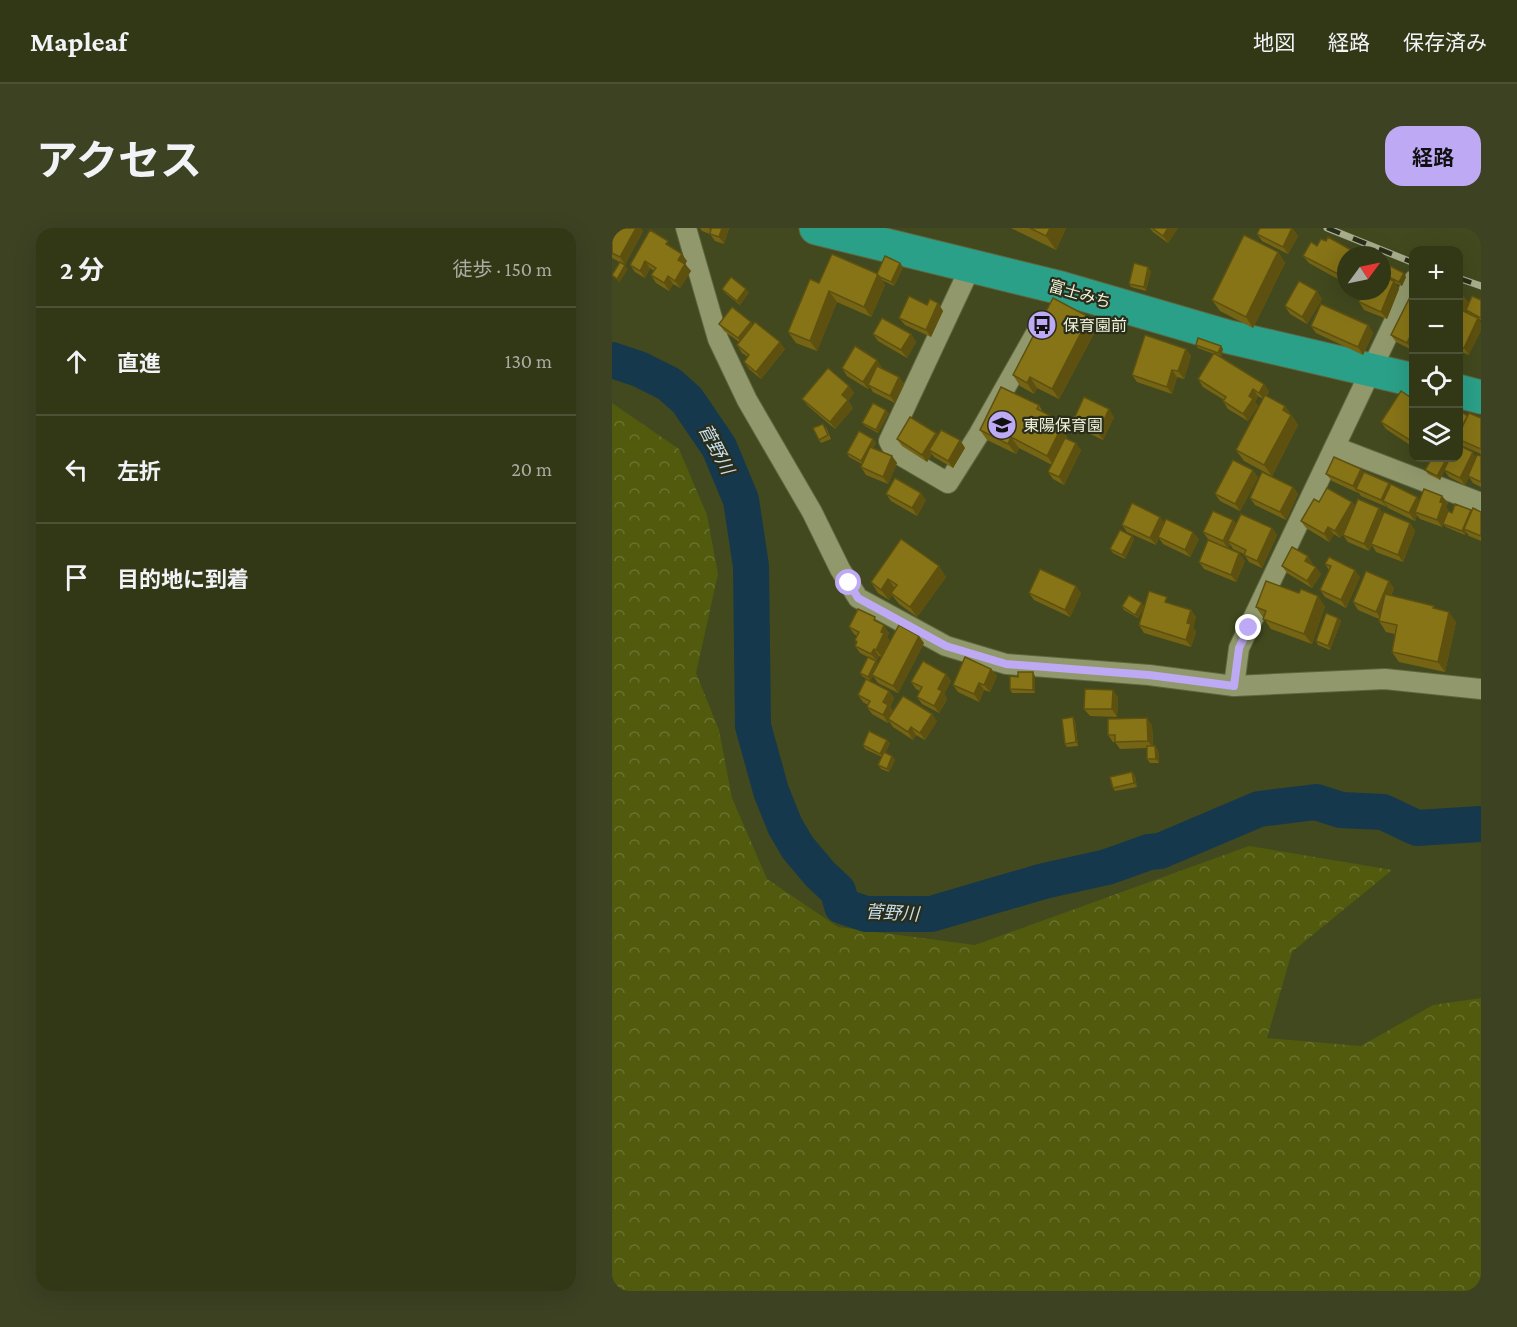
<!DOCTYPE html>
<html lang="ja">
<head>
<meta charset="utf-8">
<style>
  body { margin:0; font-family:"Crimson Pro","Noto Sans JP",serif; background:#3d4223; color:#f1f3f6 }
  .controls { position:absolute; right:18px; top:18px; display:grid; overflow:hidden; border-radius:12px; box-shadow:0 6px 24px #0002 }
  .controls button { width:54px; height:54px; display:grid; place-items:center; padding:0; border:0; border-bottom:2px solid #4d5135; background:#323716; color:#f1f3f6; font:30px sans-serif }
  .compass { position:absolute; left:725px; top:18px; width:54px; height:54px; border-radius:50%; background:#323716; box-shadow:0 6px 24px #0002; rotate:57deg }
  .stop { position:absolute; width:18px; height:18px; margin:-14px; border:4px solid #bea9f5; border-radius:50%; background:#fff }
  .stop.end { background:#bea9f5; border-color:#fff; box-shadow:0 2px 6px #0008 }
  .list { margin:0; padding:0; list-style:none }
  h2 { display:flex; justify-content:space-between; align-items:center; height:78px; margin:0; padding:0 24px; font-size:26px }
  h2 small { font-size:20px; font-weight:400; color:#a8aca1 }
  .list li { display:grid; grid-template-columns:39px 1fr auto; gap:18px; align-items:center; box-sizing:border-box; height:108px; padding:0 24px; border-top:2px solid #4d5135 }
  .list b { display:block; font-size:22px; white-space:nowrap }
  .list em { font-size:20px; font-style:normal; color:#a8aca1 }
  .icon { flex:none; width:33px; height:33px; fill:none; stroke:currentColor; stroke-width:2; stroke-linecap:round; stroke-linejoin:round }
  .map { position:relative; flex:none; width:869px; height:1063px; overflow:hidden; border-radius:18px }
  header { display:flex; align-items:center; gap:36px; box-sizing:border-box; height:84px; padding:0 30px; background:#323716; border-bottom:2px solid #4d5135 }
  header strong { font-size:28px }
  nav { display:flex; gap:33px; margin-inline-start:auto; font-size:21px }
  .intro { display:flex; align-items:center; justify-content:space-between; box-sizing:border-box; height:144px; padding:0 36px }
  h1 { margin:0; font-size:42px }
  .button { padding:15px 27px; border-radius:18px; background:#bea9f5; color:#111; font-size:21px; font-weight:700 }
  main { display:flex; gap:36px; padding:0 36px }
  aside { flex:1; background:#323716; border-radius:18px; box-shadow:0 6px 24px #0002 }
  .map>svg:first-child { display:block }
  .forest { fill:url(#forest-crowns) }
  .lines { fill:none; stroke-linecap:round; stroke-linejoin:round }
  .river { stroke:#15384c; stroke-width:36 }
  .street-casing { stroke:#60653f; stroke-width:22 }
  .highway-casing { stroke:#60653f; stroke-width:35 }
  .street { stroke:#91996c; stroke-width:20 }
  .highway { stroke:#2ba088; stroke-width:33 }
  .rail-casing { stroke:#a7ad8d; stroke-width:7 }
  .rail { stroke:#2a2d1a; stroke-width:4.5; stroke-dasharray:14; stroke-linecap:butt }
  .wall { fill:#746414 }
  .shaded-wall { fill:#5e5110 }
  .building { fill:#877417; stroke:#5e5110; stroke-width:1.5 }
  .route { stroke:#bea9f5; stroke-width:8 }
  .labels { text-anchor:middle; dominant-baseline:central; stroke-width:4.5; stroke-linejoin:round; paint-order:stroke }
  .street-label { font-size:16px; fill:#eff4dc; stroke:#2a2d1a }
  .poi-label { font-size:16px; fill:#eff4dc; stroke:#2a2d1a; text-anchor:start }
  .water-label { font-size:18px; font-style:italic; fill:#c6deed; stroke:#2a2d1a }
</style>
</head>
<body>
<header>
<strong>Mapleaf</strong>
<nav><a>地図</a><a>経路</a><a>保存済み</a></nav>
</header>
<div class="intro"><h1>アクセス</h1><a class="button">経路</a></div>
<main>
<aside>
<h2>2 分<small>徒歩 · 150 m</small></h2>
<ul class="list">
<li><svg class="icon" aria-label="ahead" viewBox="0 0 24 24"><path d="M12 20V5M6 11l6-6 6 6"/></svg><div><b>直進</b></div><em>130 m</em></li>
<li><svg class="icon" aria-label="left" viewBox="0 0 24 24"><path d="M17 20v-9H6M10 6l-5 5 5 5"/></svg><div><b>左折</b></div><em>20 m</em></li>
<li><svg class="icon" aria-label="arrive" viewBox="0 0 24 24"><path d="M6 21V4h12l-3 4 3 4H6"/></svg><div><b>目的地に到着</b></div></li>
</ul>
</aside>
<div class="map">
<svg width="869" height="1063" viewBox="0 0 869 1063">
  <defs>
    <pattern id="forest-crowns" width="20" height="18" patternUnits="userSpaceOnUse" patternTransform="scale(1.5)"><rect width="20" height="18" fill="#515a0d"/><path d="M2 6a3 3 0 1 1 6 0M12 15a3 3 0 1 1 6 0" fill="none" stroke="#6a7230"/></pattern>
  </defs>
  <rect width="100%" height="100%" fill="#42491e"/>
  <polygon class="forest" points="0,175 67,221 95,287 106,346 84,445 107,502 120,570 155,651 226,699 363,717 637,618 780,642 680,724 655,810 749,818 821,777 869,770 869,1063 0,1063"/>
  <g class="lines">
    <polyline class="river" points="0,132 27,141 57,156 75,172 107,219 129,272 139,338 141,498 159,563 173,598 186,620 208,646 226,663 230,678 254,686 319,686 432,653 495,639 537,624 548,623 647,581 704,574 729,582 771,584 805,600 869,596"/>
    <g class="street-casing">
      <g id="street">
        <polyline points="74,0 106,111 135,172 200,284 228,341 246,370 334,418 394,436 537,447 622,458 773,451 869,461"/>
        <polyline points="359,38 277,213 283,224 336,255 367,206 423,107"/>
        <polyline points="723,219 869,275"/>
        <polyline points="622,458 627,420 802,52"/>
      </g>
    </g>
    <g class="highway-casing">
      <g id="highway">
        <polyline points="204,0 449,60 617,109 802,152"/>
        <polyline points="846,163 869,169"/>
      </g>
    </g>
    <use href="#street" class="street"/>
    <use href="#highway" class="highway"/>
    <g class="rail-casing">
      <g id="rail">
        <polyline points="715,0 802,35"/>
        <polyline points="846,50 869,58"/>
      </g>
    </g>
    <use href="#rail" class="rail"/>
  </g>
  <g class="wall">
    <polygon points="0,0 31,3 13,37 0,30"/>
    <polygon points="88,0 117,0 112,16 103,13 98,6 90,3"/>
    <polygon points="399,0 454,0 444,22"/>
    <polygon points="538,0 566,0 556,15 541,4"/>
    <polygon points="680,0 686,8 676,26 650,13 645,6"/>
    <polygon points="714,13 741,23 745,27 734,27 733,55 697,35 691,28 705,18"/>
    <polygon points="61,21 75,33 73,36 79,43 68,60 61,56 57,63 44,55 39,47 42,43 38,40 33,50 23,44 18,37"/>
    <polygon points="666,24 673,35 641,100 608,83 600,72"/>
    <polygon points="291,39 282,58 270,52 273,57 259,89 225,74 205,123 184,115 176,104 207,55 265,46"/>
    <polygon points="770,39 794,49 790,58 783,55 787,61 775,91 752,82 747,74 770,48"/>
    <polygon points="539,43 534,63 519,59 517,56"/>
    <polygon points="110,61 137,64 128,77 113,65"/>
    <polygon points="801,63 800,122 784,114 779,107"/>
    <polygon points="846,66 851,68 857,75 853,84 856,85 854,82 869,72 869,92 867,91 857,127 847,123 846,123"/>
    <polygon points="710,71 695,96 678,86 673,78"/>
    <polygon points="326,75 331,83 319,109 293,97 287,90 315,77"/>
    <polygon points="477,89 485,100 447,171 425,160 422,166 408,158 401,147"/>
    <polygon points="139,94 141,97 173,121 149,151 137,141 132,134 136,129 130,125 125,117 127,114 112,103 107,96"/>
    <polygon points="756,97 761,105 751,127 704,105 699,98"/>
    <polygon points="261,106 299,106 304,114 295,130 266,113"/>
    <polygon points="584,117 609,118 611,121 609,128 606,127 652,156 657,164 654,168 673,178 686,197 660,248 632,233 624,222 651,171 646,168 643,174 646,178 636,193 616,181 611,173 612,172 591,159 586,151 602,126 586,120"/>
    <polygon points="574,121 579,128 572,151 565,149 560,166 525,154 520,147"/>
    <polygon points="270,139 269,140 287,149 292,156 283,175 261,164 258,159 256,161 235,148 230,140"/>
    <polygon points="237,158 242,165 236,173 241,180 223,201 196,178 190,171"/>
    <polygon points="801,171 801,219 774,201 769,194"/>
    <polygon points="427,177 431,184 449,199 456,211 469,222 452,257 441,251 436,244 440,237 407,220 404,226 375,212 368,202"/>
    <polygon points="846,182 856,188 869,190 869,226 851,218 846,212"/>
    <polygon points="277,185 266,205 253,198 250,195"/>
    <polygon points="502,189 491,212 466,200 461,193"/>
    <polygon points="214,199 219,211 209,215 207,212"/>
    <polygon points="324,205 326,208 348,212 353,220 341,240 322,229 320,226 315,234 290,218 285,211"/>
    <polygon points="264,214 261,220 280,228 285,235 276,256 254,247 249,239 250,236 237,229 235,225"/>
    <polygon points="869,228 869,259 861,255 857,249 853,257 837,249 832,242 828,252 816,246 813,242 820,230"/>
    <polygon points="752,244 777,255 778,257 807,272 830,268 836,275 834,279 836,282 830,299 808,291 805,287 803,293 776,280 775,278 775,279 749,268 747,265 746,265 720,253 714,246"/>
    <polygon points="646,249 628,283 608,273 603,266"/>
    <polygon points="681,259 686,266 674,292 643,277 638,270"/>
    <polygon points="274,266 314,272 305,288 279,273"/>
    <polygon points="707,274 740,274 743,278 767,280 771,286 798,295 803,303 791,334 764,324 760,317 757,323 736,314 731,307 732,304 728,310 722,306 717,314 694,300 689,293"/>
    <polygon points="860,283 869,284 869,313 857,308 854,304 853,307 834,299 831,296 840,285"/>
    <polygon points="621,292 624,296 660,300 665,307 650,340 637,334 632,326 621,321 618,316 616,321 596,311 591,304"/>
    <polygon points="553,295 587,311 578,329 551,316 547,310 544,317 515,304 510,297"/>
    <polygon points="520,308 522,311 513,331 501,325 498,321"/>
    <polygon points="289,311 334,349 305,389 287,376 280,367 277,372 266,365 259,354"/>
    <polygon points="627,325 633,333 624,354 592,341 587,334"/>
    <polygon points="701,336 700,337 709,346 700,360 675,345 670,338"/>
    <polygon points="713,336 748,349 734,380 713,369 708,362 717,342"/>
    <polygon points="782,360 779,368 824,381 844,394 833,444 787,434 780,424 783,406 774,404 767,393 767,391 746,382 741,374"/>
    <polygon points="417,365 469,365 458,389 422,372"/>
    <polygon points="559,376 579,382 584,389 581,399 584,404 579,419 532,405 527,397 532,380 526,390 512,382 510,378 532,379"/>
    <polygon points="713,378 700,416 659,401 644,379"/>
    <polygon points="726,390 729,393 718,422 706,417 704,413"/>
    <polygon points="267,395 277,405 275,409 278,413 270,429 267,428 265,433 258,430 266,436 312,415 286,465 266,455 261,448 258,453 250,448 248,445 256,429 248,425 243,418 244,415 243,412 245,408 242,406 237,399"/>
    <polygon points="379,441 385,448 378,464 372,462 367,474 346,464 341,457"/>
    <polygon points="334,446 339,453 332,466 335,471 327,485 310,476 305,469 308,463 304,461 299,454"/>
    <polygon points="423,448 423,465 400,465 398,461 406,449"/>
    <polygon points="277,463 282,470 278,479 281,483 325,493 313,512 304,507 301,512 281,499 277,493 276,495 260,486 255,479 256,477 251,474 246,467"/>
    <polygon points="506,469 505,489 478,488 472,481"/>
    <polygon points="461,489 463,493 466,518 455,519 453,516"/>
    <polygon points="540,497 541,518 546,522 547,535 538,535 535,531 535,520 508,521 503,514 501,514 496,507"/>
    <polygon points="278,515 273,525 280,528 283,532 277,544 269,541 266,537 270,529 253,521 251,517"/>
    <polygon points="520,544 523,548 525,559 503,563 501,560"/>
  </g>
  <g class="shaded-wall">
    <polygon points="24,0 29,0 31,3 13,37 8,29"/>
    <polygon points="110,0 117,0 112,16 107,9"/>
    <polygon points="438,0 454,0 444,22 434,8"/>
    <polygon points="556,0 566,0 556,15 551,8"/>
    <polygon points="680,0 686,8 676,26 671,19"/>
    <polygon points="666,24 673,35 641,100 634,89"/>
    <polygon points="70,26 75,33 71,39 66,32"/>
    <polygon points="33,33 38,40 33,50 28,43"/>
    <polygon points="288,35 291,39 282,58 279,54"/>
    <polygon points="73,36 79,43 68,60 63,53"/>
    <polygon points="734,36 734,53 733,55 728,47"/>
    <polygon points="13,37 16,41 7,55 5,51"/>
    <polygon points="536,39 539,43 534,63 532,59"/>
    <polygon points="792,45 794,49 790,58 787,54"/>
    <polygon points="266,46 273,57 259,89 252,79"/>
    <polygon points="56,48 61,56 57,63 52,55"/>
    <polygon points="782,53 787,61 775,91 769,84"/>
    <polygon points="134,61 137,64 128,77 125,73"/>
    <polygon points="217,63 225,74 205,123 198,113"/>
    <polygon points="705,63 710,71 695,96 690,89"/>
    <polygon points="851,68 857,75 846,97 846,79"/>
    <polygon points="326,75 331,83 319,109 314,102"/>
    <polygon points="477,89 485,100 447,171 440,161"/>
    <polygon points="866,90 869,94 869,103 857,127 852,120"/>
    <polygon points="139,94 144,101 131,118 126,110"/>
    <polygon points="756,97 761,105 751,127 746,119"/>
    <polygon points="801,102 801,119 800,122 795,115"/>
    <polygon points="299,106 304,114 295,130 289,122"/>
    <polygon points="168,114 173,121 149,151 144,144"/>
    <polygon points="609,118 611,121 609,128 606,125"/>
    <polygon points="574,121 579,128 572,151 566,143"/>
    <polygon points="265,132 270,139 258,158 256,157 258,159 256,161 251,154"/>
    <polygon points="560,142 565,149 560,166 555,159"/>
    <polygon points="287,149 292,156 283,175 278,168"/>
    <polygon points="418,149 425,160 422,166 415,155"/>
    <polygon points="652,156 657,164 652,172 647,165"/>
    <polygon points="237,158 242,165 236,173 241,180 223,201 218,194 230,167"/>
    <polygon points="641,161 646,168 643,174 646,178 636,193 631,186 637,168"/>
    <polygon points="673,178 686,197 660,248 652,237"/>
    <polygon points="497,181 502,189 491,212 486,205"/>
    <polygon points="274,182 277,185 266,205 264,202"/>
    <polygon points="441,189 449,199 446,205 438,195"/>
    <polygon points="449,200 456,211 442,238 435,228"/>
    <polygon points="324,205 329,212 317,222 320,226 315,234 310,227"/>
    <polygon points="399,209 407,220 404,226 396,216"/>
    <polygon points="261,211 264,214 251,237 249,233"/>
    <polygon points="348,212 353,220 341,240 336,233"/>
    <polygon points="464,215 469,222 452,257 447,249"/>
    <polygon points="861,224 866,232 856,248 857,249 853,257 848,250"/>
    <polygon points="280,228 285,235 276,256 271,249"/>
    <polygon points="835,230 836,230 838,232 828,252 825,248"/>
    <polygon points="749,241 754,248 744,261 747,265 746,265 741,258"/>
    <polygon points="641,242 646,249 628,283 623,276"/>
    <polygon points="777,255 782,262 771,273 775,278 775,279 769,272"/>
    <polygon points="681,259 686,266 674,292 668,284"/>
    <polygon points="309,265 314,272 305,288 300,280"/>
    <polygon points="830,268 836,275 834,279 836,282 830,299 825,292"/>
    <polygon points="805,269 810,276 803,284 805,287 803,293 797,285"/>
    <polygon points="740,274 745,281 728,310 723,303"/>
    <polygon points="767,280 772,287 757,323 752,316"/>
    <polygon points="859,282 861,286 852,301 854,304 853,307 850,303"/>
    <polygon points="548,289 554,296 544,317 538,310"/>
    <polygon points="621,292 626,299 616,313 618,316 616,321 611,313"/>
    <polygon points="798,295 803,303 791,334 786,327"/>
    <polygon points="716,299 722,306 717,314 712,306"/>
    <polygon points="660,300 665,307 650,340 645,333"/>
    <polygon points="581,304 587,311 578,329 573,322"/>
    <polygon points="520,308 522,311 513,331 510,327"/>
    <polygon points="627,325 633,333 624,354 619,347"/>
    <polygon points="696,328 701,336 699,340 693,333"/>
    <polygon points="327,338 334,349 305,389 298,379"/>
    <polygon points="704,339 709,346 700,360 695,353"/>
    <polygon points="743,342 748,349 734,380 729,372"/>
    <polygon points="276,351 284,362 277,372 269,362"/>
    <polygon points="777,353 782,360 769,391 764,384"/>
    <polygon points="464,358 469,365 458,389 453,382"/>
    <polygon points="706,368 713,378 700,416 692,406"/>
    <polygon points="530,375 533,379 526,390 523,387"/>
    <polygon points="579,382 584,389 581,399 584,404 579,419 574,412 575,395"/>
    <polygon points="837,384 844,394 833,444 826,434"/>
    <polygon points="726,390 729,393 718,422 716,418"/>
    <polygon points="272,397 277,405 275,409 278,413 270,429 264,422 269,404"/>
    <polygon points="307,408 312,415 286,465 281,458"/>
    <polygon points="262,421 267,428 265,433 259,426"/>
    <polygon points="264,433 267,437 258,453 256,449"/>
    <polygon points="379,441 385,448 378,464 372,457"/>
    <polygon points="421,444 423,448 423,465 421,462"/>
    <polygon points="334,446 339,453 332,466 335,471 327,485 322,478 326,461"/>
    <polygon points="367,455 372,462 367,474 362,466"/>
    <polygon points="501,462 506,469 505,489 500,481"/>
    <polygon points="277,463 282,470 278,479 281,484 276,491 277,493 276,495 271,487 271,474"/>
    <polygon points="320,486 325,493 313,512 308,505"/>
    <polygon points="461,489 463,493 466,518 464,514"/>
    <polygon points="535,490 540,497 541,520 536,513"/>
    <polygon points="299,499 304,507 301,512 296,504"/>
    <polygon points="275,512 278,515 271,529 268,526"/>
    <polygon points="543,518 546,522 547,535 544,531"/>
    <polygon points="280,528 283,532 277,544 275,541"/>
    <polygon points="520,544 523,548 525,559 522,555"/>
  </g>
  <g class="building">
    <polygon points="0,0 24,0 8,29 0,25"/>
    <polygon points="97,0 110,0 107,9 98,6 99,1"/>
    <polygon points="418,0 438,0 434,8"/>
    <polygon points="540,0 556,0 551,8"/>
    <polygon points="648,0 680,0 671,19 645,6"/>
    <polygon points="38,2 56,13 54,16 70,26 66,32 73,36 63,53 56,48 52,55 39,47 44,40 33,33 28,43 18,37"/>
    <polygon points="632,7 666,24 634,89 600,72"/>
    <polygon points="716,9 741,23 739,27 734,27 734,36 728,47 691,28 699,14 705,18 709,11 714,13"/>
    <polygon points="220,26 266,46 252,79 217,63 198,113 176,104 198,51 207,55"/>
    <polygon points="273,28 288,35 279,54 268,49 265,46"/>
    <polygon points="8,34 13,37 5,51 0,47"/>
    <polygon points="522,35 536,39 532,59 517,56"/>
    <polygon points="772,35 792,45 787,54 770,46 770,39"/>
    <polygon points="770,48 782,53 769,84 747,74 752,63 770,63"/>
    <polygon points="119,49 134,61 125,73 110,61"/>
    <polygon points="687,53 705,63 690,89 673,78"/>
    <polygon points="801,63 801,102 795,115 779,107"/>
    <polygon points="846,66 851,68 846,79"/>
    <polygon points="297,68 315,77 318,71 326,75 314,102 287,90"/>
    <polygon points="860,68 869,72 869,90 854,82"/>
    <polygon points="441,70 477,89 440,161 418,149 415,155 401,147"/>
    <polygon points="709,76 756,97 746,119 699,98"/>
    <polygon points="120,79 139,94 126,110 107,96"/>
    <polygon points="849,82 866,90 852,120 846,118 846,87"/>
    <polygon points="270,90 299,106 289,122 261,106"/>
    <polygon points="143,94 168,114 144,144 132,134 137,127 125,117"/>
    <polygon points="533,107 574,121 566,143 560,142 555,159 520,147"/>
    <polygon points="586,110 609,118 606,125 584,117"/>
    <polygon points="243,118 265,132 251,154 230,140"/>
    <polygon points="602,125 652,156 647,165 641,161 637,168 641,171 631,186 611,173 614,169 586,151"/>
    <polygon points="265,138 287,149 278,168 256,157"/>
    <polygon points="216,140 237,158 230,167 236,172 218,194 190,171"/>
    <polygon points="389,159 427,177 425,181 441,189 438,195 449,200 435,228 399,209 396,216 368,202"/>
    <polygon points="789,163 801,171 801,214 769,194"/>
    <polygon points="653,167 673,178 671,182 679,187 652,237 624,222"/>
    <polygon points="472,169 497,181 486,205 461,193"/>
    <polygon points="261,175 274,182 264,202 250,195"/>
    <polygon points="846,182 856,188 846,204"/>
    <polygon points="857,185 869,190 869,221 846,211 846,208"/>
    <polygon points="298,189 324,205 310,227 285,211"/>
    <polygon points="211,196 216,207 207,212 201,200"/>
    <polygon points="329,202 348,212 336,233 317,222"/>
    <polygon points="247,203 261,211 249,233 235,225"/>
    <polygon points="453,210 464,215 447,249 436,244"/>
    <polygon points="846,217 861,224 848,250 832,242 838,230 846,230"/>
    <polygon points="258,219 280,228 271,249 249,239"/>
    <polygon points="865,227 869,228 869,254 856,248"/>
    <polygon points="722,229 749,241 741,258 714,246"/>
    <polygon points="820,230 835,230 825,248 813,242"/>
    <polygon points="621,232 641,242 623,276 603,266"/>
    <polygon points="650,244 681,259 668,284 638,270"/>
    <polygon points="752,244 777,255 769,272 744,261"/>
    <polygon points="283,250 309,265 300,280 274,266"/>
    <polygon points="779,256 805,269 797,285 771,273"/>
    <polygon points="715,260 740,274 723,303 716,299 712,306 689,293 702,271 707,274"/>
    <polygon points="812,261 830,268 828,274 831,275 825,292 803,284"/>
    <polygon points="746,271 767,280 752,316 731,307"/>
    <polygon points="520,275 548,289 538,310 510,297"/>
    <polygon points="843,276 859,282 850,303 831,296 836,283 840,285"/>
    <polygon points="861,280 869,284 869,308 852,301"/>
    <polygon points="601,283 621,292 611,313 591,304"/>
    <polygon points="772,284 798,295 786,327 759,316"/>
    <polygon points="629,286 660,300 645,333 632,327 634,322 616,313"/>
    <polygon points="554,291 581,304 573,322 546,309"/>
    <polygon points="508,302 520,308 510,327 498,321"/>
    <polygon points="289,311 327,338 298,379 279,365 285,357 276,351 269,362 259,354"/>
    <polygon points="596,312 627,325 619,347 587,334"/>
    <polygon points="680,319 696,328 693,333 704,339 695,353 670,338"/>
    <polygon points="717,329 743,342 729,372 708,362 719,338 713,336"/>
    <polygon points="428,341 464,358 453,382 417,365"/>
    <polygon points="754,343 777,353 764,384 741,374"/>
    <polygon points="654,353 687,365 689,361 706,368 692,406 651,391 654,383 644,379"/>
    <polygon points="537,363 555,369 553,374 579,382 575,395 579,396 574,412 527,397"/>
    <polygon points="773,366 822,378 821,380 837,384 826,434 780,424 785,397 767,393"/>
    <polygon points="517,367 530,375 523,387 510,378"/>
    <polygon points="246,381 263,389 262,392 272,397 269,404 272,405 264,422 262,421 259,426 243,418 245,414 243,412 247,404 237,399"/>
    <polygon points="714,385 726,390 716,418 704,413"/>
    <polygon points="287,397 307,408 281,458 260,447"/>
    <polygon points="256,429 264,433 256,449 248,445"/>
    <polygon points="353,429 379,441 372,457 367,455 362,466 341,457"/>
    <polygon points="311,433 334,446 326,461 330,463 322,478 305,469 310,459 299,454"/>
    <polygon points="406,444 421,444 421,462 398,461 398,448 406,449"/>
    <polygon points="254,451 277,463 271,474 276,477 271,487 255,479 258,473 246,467"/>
    <polygon points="473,461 501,462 500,481 472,481"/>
    <polygon points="291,468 320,486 308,505 299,499 296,504 276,491"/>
    <polygon points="461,489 464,514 453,516 450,491"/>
    <polygon points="535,490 536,513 503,514 503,507 496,507 496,491"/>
    <polygon points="257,503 275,512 268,526 251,517"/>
    <polygon points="535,518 543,518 544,531 535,531"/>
    <polygon points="272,524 280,528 275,541 266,537"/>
    <polygon points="520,544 522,555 501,560 498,549"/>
  </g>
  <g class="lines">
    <polyline class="route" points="237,355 246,370 334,418 394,436 537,447 622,458 627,420 637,400"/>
  </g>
  <defs>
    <g id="bus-disc" transform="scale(1.5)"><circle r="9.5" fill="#bea9f5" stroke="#2a2d1a"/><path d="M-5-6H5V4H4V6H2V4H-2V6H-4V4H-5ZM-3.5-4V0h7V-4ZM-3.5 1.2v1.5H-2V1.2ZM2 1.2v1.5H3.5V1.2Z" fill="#111"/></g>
    <g id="school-disc" transform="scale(1.5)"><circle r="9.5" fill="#bea9f5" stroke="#2a2d1a"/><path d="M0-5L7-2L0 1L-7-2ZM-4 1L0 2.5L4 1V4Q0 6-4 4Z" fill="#111"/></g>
  </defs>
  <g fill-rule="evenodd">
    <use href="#bus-disc" x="430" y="97"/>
    <use href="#school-disc" x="390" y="197"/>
  </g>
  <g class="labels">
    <g class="street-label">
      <text transform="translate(468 66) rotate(16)">富士みち</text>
    </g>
    <g class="poi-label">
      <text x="451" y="97">保育園前</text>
      <text x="411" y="197">東陽保育園</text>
    </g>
    <g class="water-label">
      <text transform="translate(104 221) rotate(62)">菅野川</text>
      <text transform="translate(280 685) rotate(3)">菅野川</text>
    </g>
  </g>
</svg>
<div class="controls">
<button>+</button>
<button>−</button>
<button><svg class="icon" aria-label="locate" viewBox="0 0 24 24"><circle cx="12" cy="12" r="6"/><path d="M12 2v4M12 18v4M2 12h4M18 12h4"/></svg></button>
<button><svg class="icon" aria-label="layers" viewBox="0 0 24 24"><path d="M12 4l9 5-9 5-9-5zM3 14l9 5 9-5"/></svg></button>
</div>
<svg class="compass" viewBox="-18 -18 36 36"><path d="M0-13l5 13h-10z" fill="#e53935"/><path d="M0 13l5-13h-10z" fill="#a8aca1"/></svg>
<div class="stop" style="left:237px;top:355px"></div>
<div class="stop end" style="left:637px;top:400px"></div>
</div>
</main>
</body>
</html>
